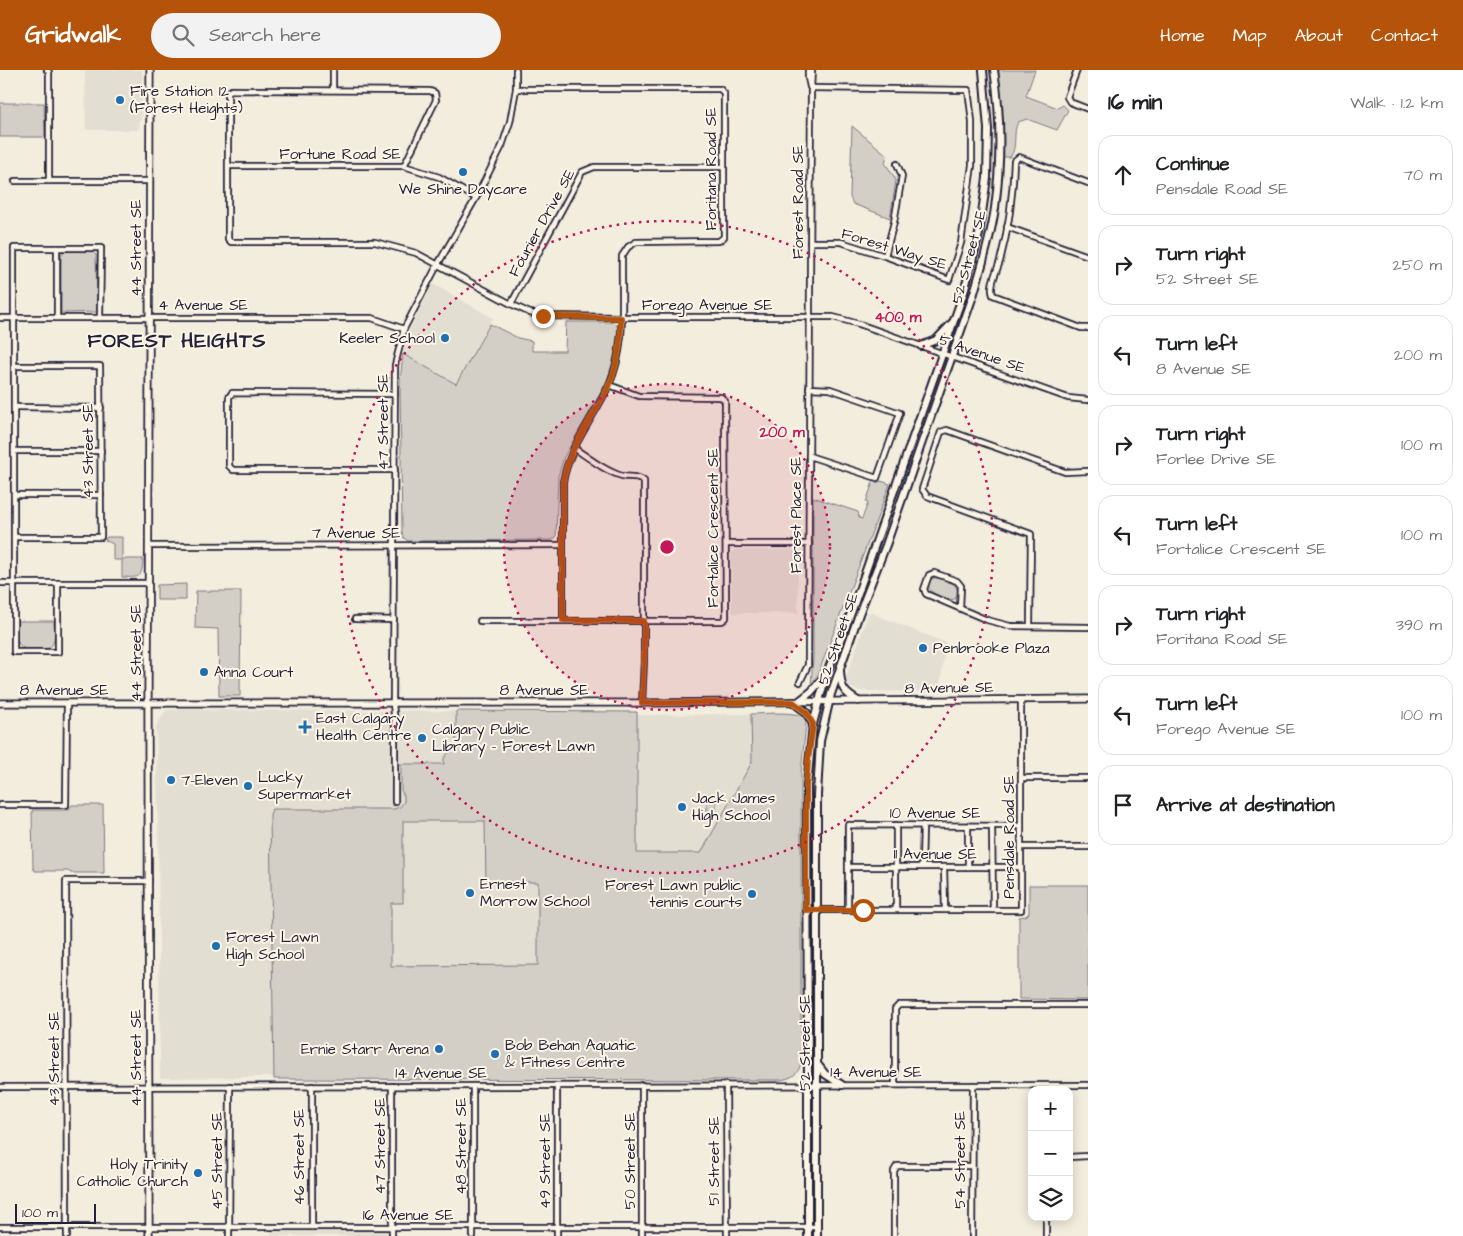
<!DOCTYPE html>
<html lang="en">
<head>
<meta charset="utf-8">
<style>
  body { margin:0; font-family:"Architects Daughter",sans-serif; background:#f2f2f2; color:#202124 }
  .controls { position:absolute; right:15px; bottom:15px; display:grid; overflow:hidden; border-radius:10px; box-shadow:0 2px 12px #0003 }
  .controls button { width:45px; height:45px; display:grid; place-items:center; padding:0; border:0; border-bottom:1px solid #e0e0e0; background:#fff; color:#202124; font:25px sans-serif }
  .scale { position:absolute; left:15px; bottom:12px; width:81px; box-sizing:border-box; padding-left:5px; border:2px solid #22223b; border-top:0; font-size:14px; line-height:18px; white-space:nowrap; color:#22223b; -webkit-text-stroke:4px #fcf5e5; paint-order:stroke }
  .stop { position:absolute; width:15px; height:15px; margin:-11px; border:4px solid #b45309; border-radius:50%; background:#fff }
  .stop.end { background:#b45309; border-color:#fff; box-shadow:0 1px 5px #0008 }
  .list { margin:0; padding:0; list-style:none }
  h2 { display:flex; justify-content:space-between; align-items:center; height:65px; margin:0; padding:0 20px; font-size:21px }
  h2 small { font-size:16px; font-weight:400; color:#757577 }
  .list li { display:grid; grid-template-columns:32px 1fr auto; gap:15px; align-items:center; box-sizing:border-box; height:80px; margin:0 10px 10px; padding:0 10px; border:1px solid #e0e0e0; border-radius:15px }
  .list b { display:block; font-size:19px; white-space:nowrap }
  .list p { margin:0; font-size:16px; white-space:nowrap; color:#757577 }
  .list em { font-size:16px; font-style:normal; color:#757577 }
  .icon { flex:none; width:28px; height:28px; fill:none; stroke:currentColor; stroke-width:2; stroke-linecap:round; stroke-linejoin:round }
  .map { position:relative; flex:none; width:1088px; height:1166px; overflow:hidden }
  header { display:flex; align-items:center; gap:30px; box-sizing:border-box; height:70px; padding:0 25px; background:#b45309; color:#fff }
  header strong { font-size:24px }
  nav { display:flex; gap:28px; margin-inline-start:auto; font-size:18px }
  .search { width:350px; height:45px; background:#f2f2f2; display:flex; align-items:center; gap:12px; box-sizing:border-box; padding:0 18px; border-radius:28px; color:#757577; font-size:19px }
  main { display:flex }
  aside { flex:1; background:#fff }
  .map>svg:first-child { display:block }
  .built { fill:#e3ded2 }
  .green { fill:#d4cfc6; stroke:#7b7880; fill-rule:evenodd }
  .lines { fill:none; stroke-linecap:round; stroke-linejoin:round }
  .minor-casing { stroke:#22223b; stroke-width:8 }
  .tertiary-casing { stroke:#22223b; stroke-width:9 }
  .secondary-casing { stroke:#22223b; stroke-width:10 }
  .minor { stroke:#fcf5e5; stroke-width:4.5 }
  .tertiary { stroke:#fcf5e5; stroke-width:5.5 }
  .secondary { stroke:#fcf5e5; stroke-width:6 }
  .route { stroke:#b45309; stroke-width:6 }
  .ring { fill:none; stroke:#c2185b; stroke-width:2.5; stroke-dasharray:2.5 5 }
  .poi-dot { fill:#1f6fb2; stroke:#fcf5e5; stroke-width:2 }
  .labels { text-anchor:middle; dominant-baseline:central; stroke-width:4; stroke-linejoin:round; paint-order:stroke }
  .poi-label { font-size:15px; fill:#22223b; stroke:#fcf5e5; text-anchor:start }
  .street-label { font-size:15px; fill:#22223b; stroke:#fcf5e5 }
  .district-label { font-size:20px; font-weight:bold; letter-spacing:1px; fill:#22223b; stroke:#fcf5e5 }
  .centre { fill:#c2185b; stroke:#fcf5e5; stroke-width:2.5 }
  .ring-label { font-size:15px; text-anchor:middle; font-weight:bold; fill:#c2185b; stroke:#fcf5e5; stroke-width:4; stroke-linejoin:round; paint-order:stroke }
</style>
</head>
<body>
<header>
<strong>Gridwalk</strong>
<div class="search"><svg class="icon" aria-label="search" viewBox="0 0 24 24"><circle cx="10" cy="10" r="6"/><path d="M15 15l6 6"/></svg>Search here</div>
<nav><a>Home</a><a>Map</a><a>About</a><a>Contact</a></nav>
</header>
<main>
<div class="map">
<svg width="1088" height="1166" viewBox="0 0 1088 1166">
  <rect width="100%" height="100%" fill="#f3edde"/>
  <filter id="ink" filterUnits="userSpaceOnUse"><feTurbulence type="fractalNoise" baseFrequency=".02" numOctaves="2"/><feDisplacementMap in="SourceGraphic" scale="10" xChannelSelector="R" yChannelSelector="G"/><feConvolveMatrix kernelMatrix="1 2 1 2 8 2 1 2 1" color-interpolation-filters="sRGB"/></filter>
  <g filter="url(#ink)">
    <g class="built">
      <polygon points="85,0 142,0 142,45 138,60 86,60"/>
      <polygon points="433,214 493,248 456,314 403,284 409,261"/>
      <polygon points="735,480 798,480 798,543 732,543 731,484"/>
      <polygon points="869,542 946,573 939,622 861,621 849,617 846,608"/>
      <polygon points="166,640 456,641 456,680 444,694 404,726 404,732 400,737 394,739 272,739 270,745 274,1007 160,1008 158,745 156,656"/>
      <polygon points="751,644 752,692 701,783 637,783 637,645"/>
      <polygon points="403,751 485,751 538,812 538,896 391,896 391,833 403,833"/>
      <rect x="271" y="1157" width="121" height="9"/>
    </g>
    <g class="green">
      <path d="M998,0H1035L1026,26L1058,38L1063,35L1068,40L1057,60L1027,49L1018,52C1012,63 1018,78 1010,87H1003V49Z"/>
      <polygon points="0,33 44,33 45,67 0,67"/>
      <polygon points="852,56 887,85 885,93 895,108 896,111 890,148 853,134 850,127"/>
      <polygon points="65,181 92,181 96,185 97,242 61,243 61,184"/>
      <polygon points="566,252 611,252 616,254 618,258 614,287 607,311 564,387 558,406 556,467 552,470 408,471 403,467 402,461 400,311 403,284 456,314 490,254 518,268 532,271 532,281 565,281"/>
      <polygon points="881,411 890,414 818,604 811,616 813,588 813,427 858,442 859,448 862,449 868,433 866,432 873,412 876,413"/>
      <path d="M107,467H122V489H143C142,508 140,508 122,507V490H113V474L105,470Z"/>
      <path d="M933,508C945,507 965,516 955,529C945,531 928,524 928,513Z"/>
      <polygon points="186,514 186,530 157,530 157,515"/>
      <polygon points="196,521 241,521 240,626 219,626 218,559 195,558"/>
      <path d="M18,551H54C54,559 57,573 49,578C41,579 21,583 18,572C16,566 18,557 18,551Z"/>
      <path d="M456,641L637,642V783H701L752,692L751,644C764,644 790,641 802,646C806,648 805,649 806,653L801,702V993C798,1005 792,1008 780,1010L274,1009L270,745L272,739H394L400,737L404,732V726L401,720V694H444V688L451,680L456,679ZM403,751H485L486,812H538V895L391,896V833H403Z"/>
      <rect x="707" y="724" width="9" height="17"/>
      <polygon points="72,735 103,735 104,803 71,803 68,801 35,801 33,798 32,740 64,740 69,739"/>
      <polygon points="1029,815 1088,815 1088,930 1019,929 1019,847 1026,846 1029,843"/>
    </g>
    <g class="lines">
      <g class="minor-casing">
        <g id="minor">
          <polyline points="47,0 49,2 49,111 149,111"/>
          <polyline points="808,0 808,8 810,17"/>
          <polyline points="1077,0 1067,27 1070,32 1088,39"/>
          <path d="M516,19H720L724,23V167L719,171L636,172L628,177L622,186C621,229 627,275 609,315C594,348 569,376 563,412V551"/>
          <polyline points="333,20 333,0"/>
          <polyline points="228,96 404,96 439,107 476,128"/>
          <polyline points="404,96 436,30 435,23 430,21 231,20 228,22 228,169 231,172 375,172 416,183 511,234 530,243 543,246 621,247 833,247 859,254 1068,328 1088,330"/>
          <polyline points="15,111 49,111"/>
          <path d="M1088,113L1019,87L1014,91C1013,125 1009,158 1000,191C997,201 989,215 993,225L1081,258H1088"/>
          <polyline points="1007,157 1088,186"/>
          <polyline points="810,172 841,172 885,186 949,210 961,173 972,95 972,51 968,20 811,18"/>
          <polyline points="885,186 894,152 902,106 897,94"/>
          <polyline points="511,234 582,102 594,97 723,97"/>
          <polyline points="0,248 372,248 404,259"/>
          <polyline points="57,248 57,178"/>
          <polyline points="395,324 232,323 229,327 229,396 233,400 395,400"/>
          <polyline points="14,337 101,338"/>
          <path d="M574,378C589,388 605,401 622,406C630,408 637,405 644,411V591L642,633"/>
          <polyline points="14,381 101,381"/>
          <polyline points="809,386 877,408 900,343 830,319 809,318"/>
          <polyline points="14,425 101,425"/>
          <polyline points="14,467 101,467 100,296 14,296"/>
          <polyline points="726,474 809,474"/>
          <polyline points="149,476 562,475"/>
          <polyline points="0,513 149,513"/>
          <polyline points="58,513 58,582 14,582 14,178 101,178 100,248"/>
          <polyline points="960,538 961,516 957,511 934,503 929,505 924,519 926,524 987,550 1010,556 1088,557"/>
          <polyline points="355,549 394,550"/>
          <polyline points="480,551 722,551 726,548 725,331 721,327 639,326 609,315"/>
          <polyline points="1030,555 1031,464 927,426 922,419 941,362 947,360 1065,402 1088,401"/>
          <polyline points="800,612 808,595 811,18 812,0"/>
          <polyline points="1021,708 1088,708"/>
          <polyline points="395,732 395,655 393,633 395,295 404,259 438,194 476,128 502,76 510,52 516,19 516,0"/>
          <polyline points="0,735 66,735 67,633"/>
          <polyline points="992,756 993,840"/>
          <polyline points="1021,777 1088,777"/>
          <polyline points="848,797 1021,797"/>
          <polyline points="922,797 923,755"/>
          <polyline points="944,797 945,840"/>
          <polyline points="968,797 968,756"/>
          <polyline points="806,840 1021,840 1021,630"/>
          <polyline points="848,840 848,755 1021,756"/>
          <polyline points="896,840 896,755"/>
          <polyline points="642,1015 642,1166"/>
          <polyline points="726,1015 727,1166"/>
          <polyline points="895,1015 895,939 899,935 1088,935"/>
          <polyline points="312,1016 312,1157"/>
          <polyline points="557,1016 557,1166"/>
          <polyline points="0,1017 1088,1015"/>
          <polyline points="1069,1087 1088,1086"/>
          <polyline points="1046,1147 1046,1166"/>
          <polyline points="0,1157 817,1157"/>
          <polyline points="67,1166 66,811 149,811"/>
          <polyline points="229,1166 230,1016"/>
          <polyline points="392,1166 392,1016"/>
          <polyline points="473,1166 473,1016"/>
          <polyline points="894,1166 894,1101 897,1096 972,1096"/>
          <polyline points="972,1166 973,1015"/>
        </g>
      </g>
      <g class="tertiary-casing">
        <g id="tertiary">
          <polyline points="0,633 642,633 1088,629"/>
          <polyline points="149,1166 148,633 150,0"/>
        </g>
      </g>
      <g class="secondary-casing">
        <g id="secondary">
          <polyline points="921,276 936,270 953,252"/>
          <path d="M840,601C841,618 843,622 858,631"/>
          <polyline points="793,632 806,642 813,654"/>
          <polyline points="798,632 811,622 824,607"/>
          <polyline points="818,995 825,1004 842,1015"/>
          <polyline points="808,1166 808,1015 807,716 813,654 826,605 851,543 964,222 979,164 987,108 988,59 983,0"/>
          <path d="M817,1166V725L820,671L831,624L859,544L886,475L974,223C982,195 991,167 995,138C1001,92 1001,45 994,0"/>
        </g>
      </g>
      <use href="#minor" class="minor"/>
      <use href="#tertiary" class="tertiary"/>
      <use href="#secondary" class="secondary"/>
    </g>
  </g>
  <g class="lines" filter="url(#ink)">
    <path class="route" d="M543,246L621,248C621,271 619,293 609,315C594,348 569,375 563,412V550L644,551V591L642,633L793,632L806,642L813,654L808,690L806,716V840H863"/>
  </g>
  <circle cx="667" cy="477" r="163" fill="#c2185b" fill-opacity=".12"/>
  <g class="ring">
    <circle cx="667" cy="477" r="163"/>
    <circle cx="667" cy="477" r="326"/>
  </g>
  <g class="poi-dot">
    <circle cx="120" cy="30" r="5"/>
    <circle cx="463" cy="102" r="5"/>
    <circle cx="445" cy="268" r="5"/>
    <circle cx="923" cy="578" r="5"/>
    <circle cx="204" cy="602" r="5"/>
    <path d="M302.5 649.5h5v5h5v5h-5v5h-5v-5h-5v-5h5z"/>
    <circle cx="422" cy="668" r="5"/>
    <circle cx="171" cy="710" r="5"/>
    <circle cx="248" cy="716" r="5"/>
    <circle cx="682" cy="737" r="5"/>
    <circle cx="470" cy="823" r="5"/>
    <circle cx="752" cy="824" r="5"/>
    <circle cx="216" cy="876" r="5"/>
    <circle cx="439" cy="979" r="5"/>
    <circle cx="495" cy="984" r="5"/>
    <circle cx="198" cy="1103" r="5"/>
  </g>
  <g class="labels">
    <g class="poi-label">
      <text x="130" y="21">Fire Station 12<tspan x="130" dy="17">(Forest Heights)</tspan></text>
      <text x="463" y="119" text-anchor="middle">We Shine Daycare</text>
      <text x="435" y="268" text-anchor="end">Keeler School</text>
      <text x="933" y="578">Penbrooke Plaza</text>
      <text x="214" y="602">Anna Court</text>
      <text x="316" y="648">East Calgary<tspan x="316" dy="17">Health Centre</tspan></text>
      <text x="432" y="659">Calgary Public<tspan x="432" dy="17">Library - Forest Lawn</tspan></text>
      <text x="258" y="707">Lucky<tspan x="258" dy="17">Supermarket</tspan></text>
      <text x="181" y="710">7-Eleven</text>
      <text x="692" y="728">Jack James<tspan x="692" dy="17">High School</tspan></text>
      <text x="480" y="814">Ernest<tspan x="480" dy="17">Morrow School</tspan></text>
      <text x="742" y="815" text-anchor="end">Forest Lawn public<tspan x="742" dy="17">tennis courts</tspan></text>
      <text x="226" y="867">Forest Lawn<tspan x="226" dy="17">High School</tspan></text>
      <text x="505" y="975">Bob Behan Aquatic<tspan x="505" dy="17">&amp; Fitness Centre</tspan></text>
      <text x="429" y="979" text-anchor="end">Ernie Starr Arena</text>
      <text x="188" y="1094" text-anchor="end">Holy Trinity<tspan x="188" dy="17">Catholic Church</tspan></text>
    </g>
    <g class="street-label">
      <text x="340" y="84">Fortune Road SE</text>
      <text transform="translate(711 99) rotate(-90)">Foritana Road SE</text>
      <text transform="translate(798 132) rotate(-90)">Forest Road SE</text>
      <text transform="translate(542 153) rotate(-61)">Fourier Drive SE</text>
      <text transform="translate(136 178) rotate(-90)">44 Street SE</text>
      <text transform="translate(894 179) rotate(17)">Forest Way SE</text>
      <text transform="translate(969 187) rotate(-75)">52 Street SE</text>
      <text x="203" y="235">4 Avenue SE</text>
      <text x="707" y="235">Forego Avenue SE</text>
      <text transform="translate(982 284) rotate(19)">5 Avenue SE</text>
      <text transform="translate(383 352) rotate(-90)">47 Street SE</text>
      <text transform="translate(88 381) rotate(-90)">43 Street SE</text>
      <text transform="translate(796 445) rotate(-90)">Forest Place SE</text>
      <text transform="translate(713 458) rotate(-90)">Fortalice Crescent SE</text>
      <text x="356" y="463">7 Avenue SE</text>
      <text transform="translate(838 569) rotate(-71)">52 Street SE</text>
      <text transform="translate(136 583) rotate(-90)">44 Street SE</text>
      <text transform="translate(949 618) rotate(-1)">8 Avenue SE</text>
      <text x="64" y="620">8 Avenue SE</text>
      <text x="544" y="620">8 Avenue SE</text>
      <text x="935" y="743">10 Avenue SE</text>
      <text transform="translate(1009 767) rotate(-90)">Pensdale Road SE</text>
      <text x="935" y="784">11 Avenue SE</text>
      <text transform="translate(805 973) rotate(-90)">52 Street SE</text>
      <text transform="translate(136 988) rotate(-90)">44 Street SE</text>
      <text transform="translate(54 989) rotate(-90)">43 Street SE</text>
      <text x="876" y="1002">14 Avenue SE</text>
      <text x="441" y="1003">14 Avenue SE</text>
      <text transform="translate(380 1076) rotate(-90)">47 Street SE</text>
      <text transform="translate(461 1076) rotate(-90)">48 Street SE</text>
      <text transform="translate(299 1087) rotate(-90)">46 Street SE</text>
      <text transform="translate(960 1090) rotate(-90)">54 Street SE</text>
      <text transform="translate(217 1091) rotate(-90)">45 Street SE</text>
      <text transform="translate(545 1091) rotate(-90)">49 Street SE</text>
      <text transform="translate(630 1091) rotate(-90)">50 Street SE</text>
      <text transform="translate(714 1091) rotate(-90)">51 Street SE</text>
      <text x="408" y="1145">16 Avenue SE</text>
    </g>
    <g class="district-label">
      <text x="177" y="271">FOREST HEIGHTS</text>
    </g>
  </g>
  <circle cx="667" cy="477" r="8" class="centre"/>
  <g class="ring-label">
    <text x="898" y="252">400 m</text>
    <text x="782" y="367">200 m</text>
  </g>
</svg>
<div class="controls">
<button>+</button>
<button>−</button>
<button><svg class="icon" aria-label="layers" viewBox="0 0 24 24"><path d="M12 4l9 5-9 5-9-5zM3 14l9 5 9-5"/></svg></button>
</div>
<div class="scale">100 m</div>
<div class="stop" style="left:863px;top:840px"></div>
<div class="stop end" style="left:543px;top:246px"></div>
</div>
<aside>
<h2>16 min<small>Walk · 1.2 km</small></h2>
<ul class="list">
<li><svg class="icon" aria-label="ahead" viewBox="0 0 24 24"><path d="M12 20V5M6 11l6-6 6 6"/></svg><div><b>Continue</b><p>Pensdale Road SE</p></div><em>70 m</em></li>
<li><svg class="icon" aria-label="right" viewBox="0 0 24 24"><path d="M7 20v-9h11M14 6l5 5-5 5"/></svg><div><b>Turn right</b><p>52 Street SE</p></div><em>250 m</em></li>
<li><svg class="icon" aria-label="left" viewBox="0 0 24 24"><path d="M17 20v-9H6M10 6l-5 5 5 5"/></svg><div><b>Turn left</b><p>8 Avenue SE</p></div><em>200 m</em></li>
<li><svg class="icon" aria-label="right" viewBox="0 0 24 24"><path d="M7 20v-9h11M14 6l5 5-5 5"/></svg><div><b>Turn right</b><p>Forlee Drive SE</p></div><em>100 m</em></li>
<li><svg class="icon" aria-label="left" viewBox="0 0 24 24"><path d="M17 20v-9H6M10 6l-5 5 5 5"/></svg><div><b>Turn left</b><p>Fortalice Crescent SE</p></div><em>100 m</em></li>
<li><svg class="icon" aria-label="right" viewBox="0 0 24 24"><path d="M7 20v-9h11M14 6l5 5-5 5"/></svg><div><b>Turn right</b><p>Foritana Road SE</p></div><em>390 m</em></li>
<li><svg class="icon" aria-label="left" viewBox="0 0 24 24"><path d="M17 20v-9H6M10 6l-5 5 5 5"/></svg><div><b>Turn left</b><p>Forego Avenue SE</p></div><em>100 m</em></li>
<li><svg class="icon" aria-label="arrive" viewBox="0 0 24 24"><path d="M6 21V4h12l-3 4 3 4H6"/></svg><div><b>Arrive at destination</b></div></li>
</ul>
</aside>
</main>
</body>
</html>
